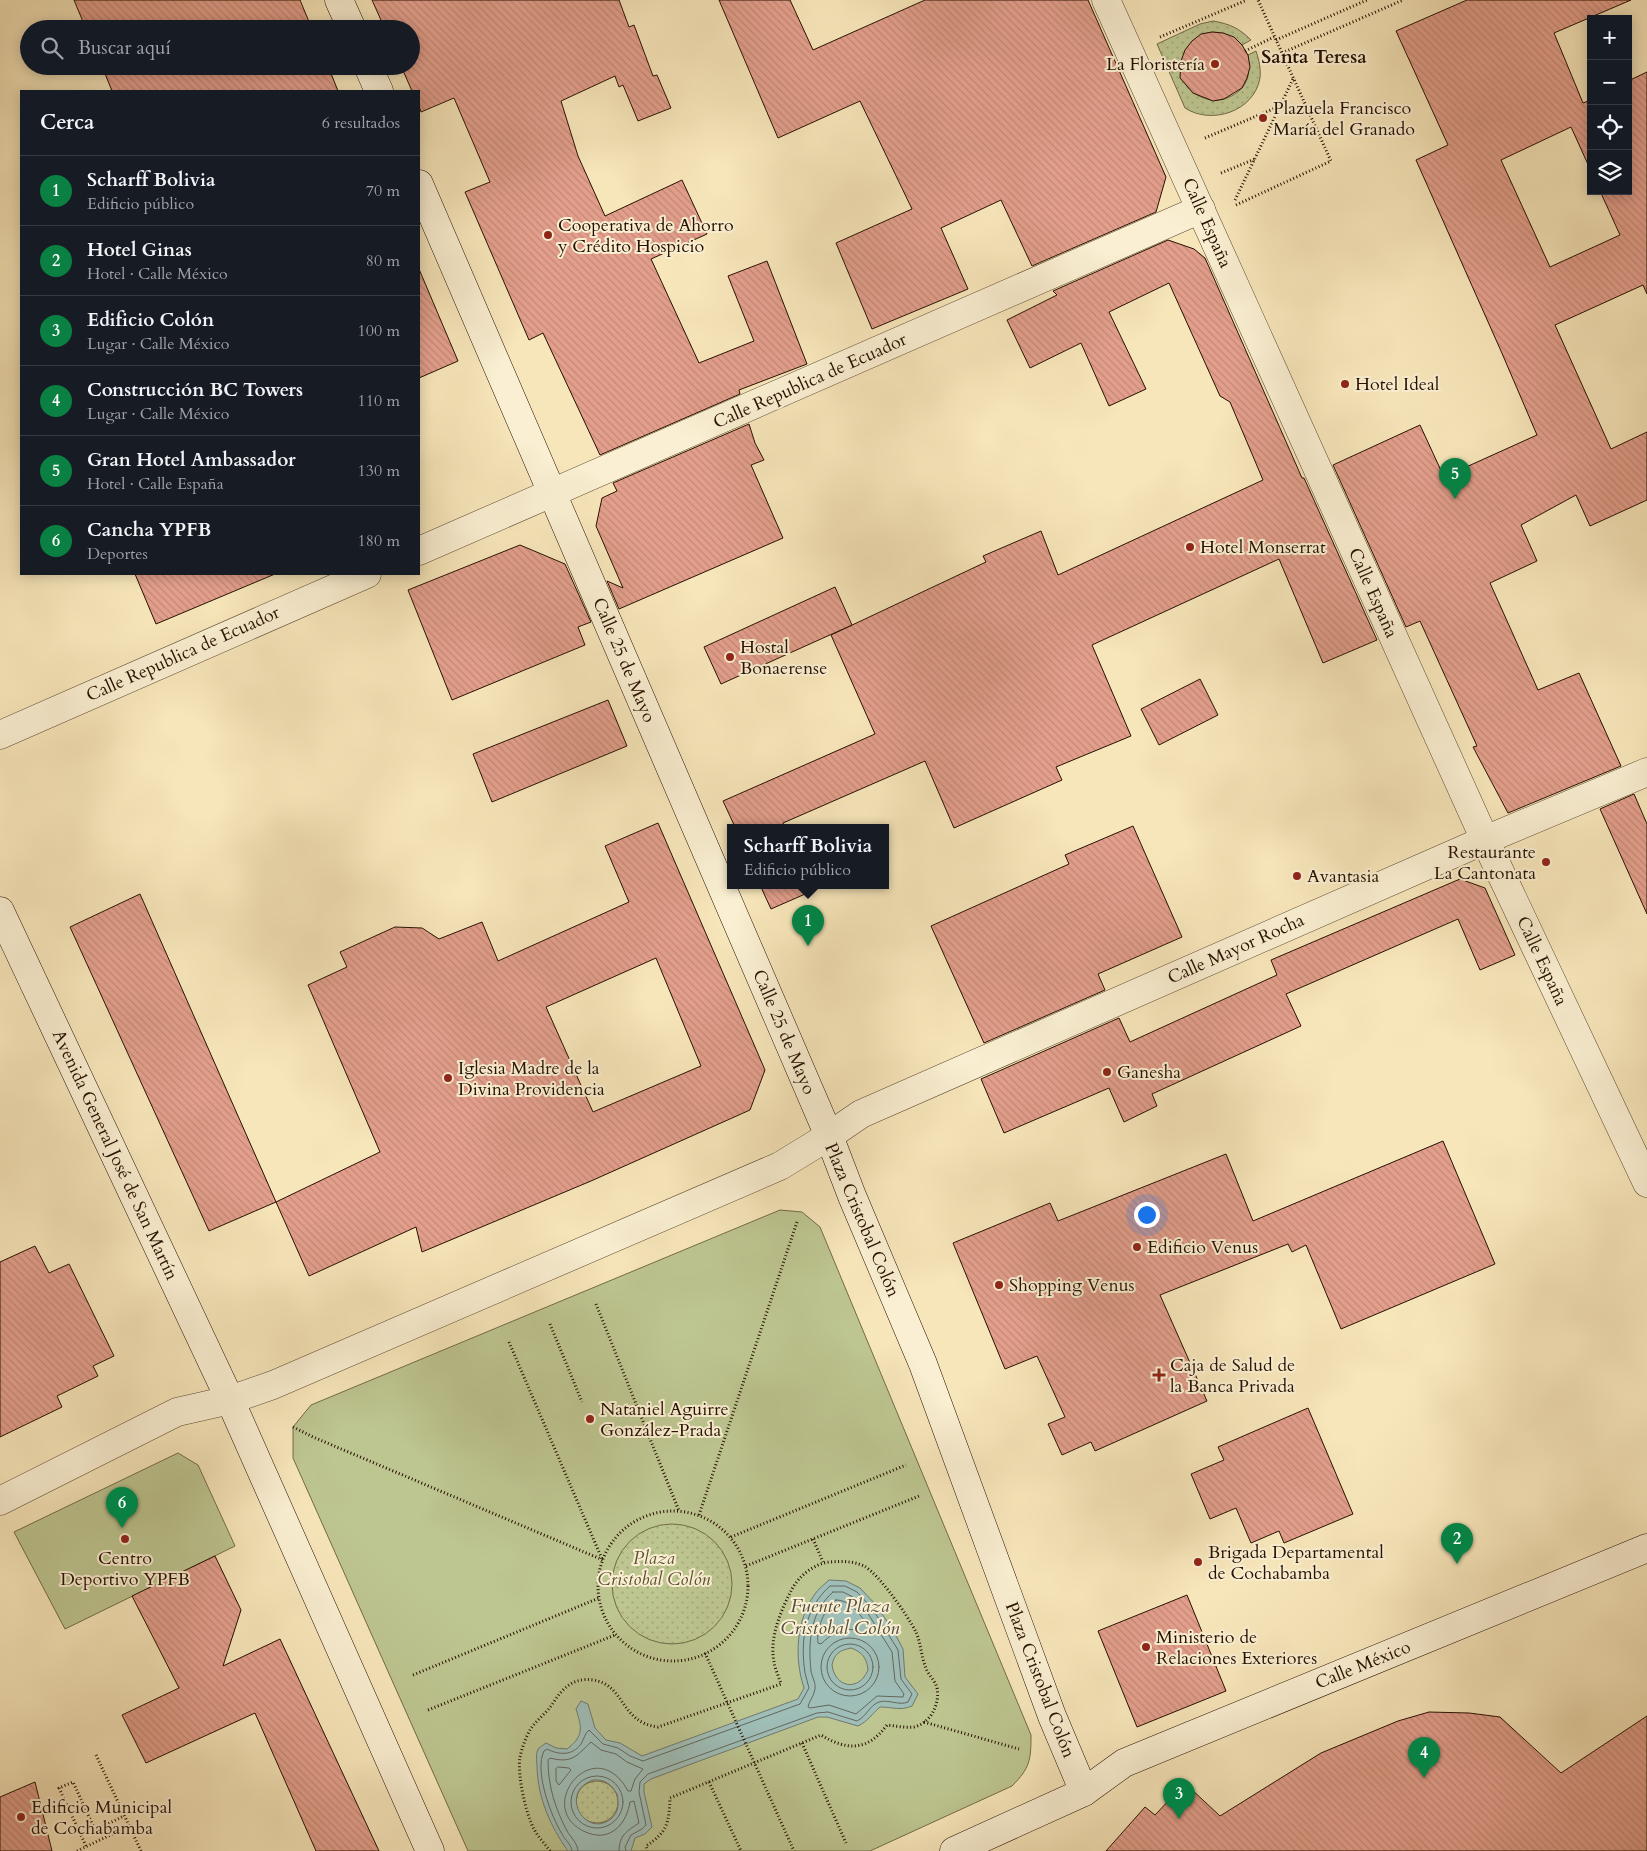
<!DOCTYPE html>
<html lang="es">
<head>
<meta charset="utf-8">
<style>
  body { margin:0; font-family:Cardo,serif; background:#20242c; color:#f1f3f6 }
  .controls { position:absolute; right:15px; top:15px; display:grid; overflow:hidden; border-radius:0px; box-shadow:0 2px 12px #0003 }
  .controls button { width:45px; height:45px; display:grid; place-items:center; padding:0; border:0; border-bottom:1px solid #363941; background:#171b24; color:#f1f3f6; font:25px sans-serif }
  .you { position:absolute; left:1146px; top:1214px; width:18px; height:18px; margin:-12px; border:4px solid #fff; border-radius:50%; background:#1a73e8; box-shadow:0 0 0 8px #1a73e833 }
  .badge { display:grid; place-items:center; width:32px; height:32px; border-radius:50%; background:#0b8043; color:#fff; font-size:16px; font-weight:700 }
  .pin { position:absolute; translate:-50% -41px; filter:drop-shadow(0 1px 2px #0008) }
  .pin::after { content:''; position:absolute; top:26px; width:18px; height:15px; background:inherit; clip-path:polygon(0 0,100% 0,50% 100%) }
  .popup { position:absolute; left:727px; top:824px; width:162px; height:65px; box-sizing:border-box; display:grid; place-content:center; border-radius:0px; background:#171b24; filter:drop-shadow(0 1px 4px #0005); font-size:16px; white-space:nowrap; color:#9ea1a6 }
  .popup b { font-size:19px; color:#f1f3f6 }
  .popup::after { content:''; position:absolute; left:50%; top:100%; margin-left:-10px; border:10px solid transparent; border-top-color:#171b24 }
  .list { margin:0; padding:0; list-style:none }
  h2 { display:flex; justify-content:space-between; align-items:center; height:65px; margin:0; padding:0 20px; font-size:21px }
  h2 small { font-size:16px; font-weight:400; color:#9ea1a6 }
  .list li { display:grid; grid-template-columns:32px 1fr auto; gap:15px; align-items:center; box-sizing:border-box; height:70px; padding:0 20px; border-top:1px solid #363941 }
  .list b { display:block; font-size:19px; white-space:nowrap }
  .list p { margin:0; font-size:16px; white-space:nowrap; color:#9ea1a6 }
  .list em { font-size:16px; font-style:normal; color:#9ea1a6 }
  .icon { flex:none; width:28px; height:28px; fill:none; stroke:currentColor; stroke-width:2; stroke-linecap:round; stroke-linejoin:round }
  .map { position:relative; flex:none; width:1647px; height:1851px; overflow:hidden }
  .search { position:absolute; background:#171b24; box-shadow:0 2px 12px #0003; left:20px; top:20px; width:400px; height:55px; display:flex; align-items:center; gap:12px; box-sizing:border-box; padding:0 18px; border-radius:28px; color:#9ea1a6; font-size:19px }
  .panel { position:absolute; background:#171b24; box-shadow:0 2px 12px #0003; left:20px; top:90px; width:400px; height:485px; border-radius:0px }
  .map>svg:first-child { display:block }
  .green { fill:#bdc590; stroke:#726a48 }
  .garden { fill:url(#garden-dots); stroke:#726a48 }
  .water { fill:#9fbeb8; stroke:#6f786e; fill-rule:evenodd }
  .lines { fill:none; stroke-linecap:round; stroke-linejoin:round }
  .shore { stroke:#63675c; stroke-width:1 }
  .building { fill:url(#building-back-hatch); stroke:#271000; fill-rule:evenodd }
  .street-casing { stroke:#5b462e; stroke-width:29 }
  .secondary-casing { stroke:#271000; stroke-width:29 }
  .path { stroke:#271000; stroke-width:3; stroke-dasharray:1 2.5; stroke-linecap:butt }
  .street { stroke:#faefd2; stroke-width:28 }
  .secondary { stroke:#faefd2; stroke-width:28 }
  .poi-dot { fill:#8f2418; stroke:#faefd2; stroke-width:2 }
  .labels { text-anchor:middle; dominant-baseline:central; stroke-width:4; stroke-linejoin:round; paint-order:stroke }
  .poi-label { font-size:18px; fill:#271000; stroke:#faefd2; text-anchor:start }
  .street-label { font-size:18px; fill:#271000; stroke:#faefd2 }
  .park-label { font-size:18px; font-style:italic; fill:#5c4f32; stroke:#faefd2 }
  .neighbourhood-label { font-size:19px; font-weight:bold; fill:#271000; stroke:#faefd2 }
  .water-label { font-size:19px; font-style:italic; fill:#514d40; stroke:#faefd2 }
</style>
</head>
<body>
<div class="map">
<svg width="1647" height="1851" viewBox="0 0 1647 1851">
  <defs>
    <pattern id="garden-dots" width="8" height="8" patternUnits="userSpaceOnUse" patternTransform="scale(1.25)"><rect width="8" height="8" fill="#bdc590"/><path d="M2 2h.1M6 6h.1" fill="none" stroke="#a2a87a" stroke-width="1.8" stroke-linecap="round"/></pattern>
    <pattern id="building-back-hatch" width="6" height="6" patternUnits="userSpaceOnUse" patternTransform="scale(1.25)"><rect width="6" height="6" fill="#e39f8c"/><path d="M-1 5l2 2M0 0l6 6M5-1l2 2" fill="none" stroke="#c38877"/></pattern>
  </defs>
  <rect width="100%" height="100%" fill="#f7e6ba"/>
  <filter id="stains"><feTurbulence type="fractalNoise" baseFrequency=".004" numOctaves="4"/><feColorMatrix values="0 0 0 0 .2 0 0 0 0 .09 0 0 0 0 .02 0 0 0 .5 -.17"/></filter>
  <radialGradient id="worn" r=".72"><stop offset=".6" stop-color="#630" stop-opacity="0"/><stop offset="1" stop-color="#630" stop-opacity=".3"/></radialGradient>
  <g class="green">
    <path d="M780,1210L802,1212L820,1227L1031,1735C1031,1760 1030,1768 1012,1786L870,1851H468L293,1458V1427L311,1405Z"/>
    <polygon points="178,1453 198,1465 235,1546 65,1629 14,1532"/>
  </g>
  <g class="garden">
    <path d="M1213,21C1230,24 1239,28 1251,40L1242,45C1193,0 1151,88 1211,100C1221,102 1235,96 1242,88C1250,79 1249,67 1248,55L1256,51C1259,60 1261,69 1260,78C1254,112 1211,125 1185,108L1157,44L1200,24Z"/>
    <circle cx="672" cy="1584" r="60"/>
    <circle cx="597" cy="1802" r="21"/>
  </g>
  <path class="water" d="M829,1580L846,1581L860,1588L876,1605L893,1630L903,1649L905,1677L918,1694L912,1706C900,1711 893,1707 880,1707C872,1714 868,1721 858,1726L827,1717H818L651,1779L644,1784V1792L652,1827L645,1834L635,1838L631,1851H568C550,1826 538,1798 537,1767C537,1761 535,1753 539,1748C541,1746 544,1745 546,1743L556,1748L567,1749C584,1736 582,1728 576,1709L581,1701L588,1704L595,1728L606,1740L620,1743L642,1756L798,1699L804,1688C794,1658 796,1620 815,1594C818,1589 824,1585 829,1580ZM851,1648C862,1652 867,1658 868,1670C859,1692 835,1688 832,1665C834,1654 840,1650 851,1648ZM593,1780C605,1779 611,1784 617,1794C619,1803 619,1812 611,1819C585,1839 558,1792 593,1780Z"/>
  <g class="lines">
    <g class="shore">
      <path d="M833,1592H843L853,1597L867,1612L892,1652L895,1681L904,1694L903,1697L877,1696L856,1714L829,1705L810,1708L808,1707C809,1701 814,1696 815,1689C816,1683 812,1677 811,1671C808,1642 810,1612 833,1592Z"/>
      <path d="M836,1600C853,1600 863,1619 871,1631V1634C865,1634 861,1631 855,1630C842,1627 830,1635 821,1644L818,1643C816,1629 824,1609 836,1600Z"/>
      <circle cx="850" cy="1667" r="29"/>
      <circle cx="850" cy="1667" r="23"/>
      <polygon points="558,1767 569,1768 571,1770 559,1785 556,1781 556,1769"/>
      <circle cx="597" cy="1802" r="26"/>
      <path d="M572,1851C571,1844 565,1840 562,1834C551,1816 534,1771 544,1751L547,1749C559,1755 572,1756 581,1744C584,1739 585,1733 589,1730L603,1744L618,1748L630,1756L643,1761L800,1704L809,1688C808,1683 806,1678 805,1673C800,1640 805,1608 830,1586H845L857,1592L872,1608L898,1650L901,1679L912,1694L908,1702C899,1706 889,1699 879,1702C870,1705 866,1717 857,1721L828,1712L817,1713L648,1774L640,1782L639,1792L646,1825L642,1829L631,1835L625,1847L626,1851"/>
      <path d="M578,1851C577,1842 571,1838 567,1831C555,1808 548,1786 548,1760L550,1758C573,1764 577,1755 591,1742L601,1750L616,1754L627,1762L643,1769L635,1779L631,1791H628C594,1729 530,1811 588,1833C612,1842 627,1822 630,1802L634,1801L639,1823C627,1831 619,1835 619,1851"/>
    </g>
  </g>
  <g class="building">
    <polygon points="74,0 300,0 312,29 86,29"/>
    <polygon points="372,0 619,0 629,27 634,25 653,76 657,75 671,108 638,121 623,85 619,87 615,76 561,101 578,156 605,216 682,180 707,234 651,259 699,363 754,341 728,276 767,261 807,364 739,390 740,394 600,455 543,333 529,340 465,192 490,182 454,98 421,112 419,106 419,91 412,91 401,66 411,66 411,29 385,29"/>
    <polygon points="719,0 790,0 813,50 925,0 1088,0 1166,177 1156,212 1032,266 1001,200 941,228 968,289 872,329 836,243 912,209 860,101 778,138"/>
    <polygon points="1467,0 1631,0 1554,33 1583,103 1591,100 1591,171 1571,127 1501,160 1550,267 1620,235 1600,191 1628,191 1628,81 1647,72 1647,294 1643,285 1555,325 1611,449 1647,432 1647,500 1590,526 1576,495 1521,525 1537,561 1490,583 1538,690 1579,673 1621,766 1508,813 1473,747 1477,746 1420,621 1406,627 1333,465 1420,425 1444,477 1537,435 1501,351 1416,160 1448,145 1396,31"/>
    <polygon points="1212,32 1223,33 1234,37 1242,45 1248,55 1250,67 1247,78 1242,88 1224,99 1213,101 1193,93 1180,78 1181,61 1185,50 1192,41 1201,34"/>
    <polygon points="102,66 328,66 338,91 112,91"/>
    <polygon points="1168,240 1194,249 1205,258 1302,478 1304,478 1377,640 1323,663 1279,559 1092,645 1131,736 1056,767 1062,780 954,828 925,761 783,823 784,827 735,827 723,801 875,734 831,635 986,562 983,556 1041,531 1058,575 1263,480 1230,402 1220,396 1169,283 1109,312 1146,389 1109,406 1081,343 1030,368 1007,320 1057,295 1053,291"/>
    <polygon points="419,269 458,361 419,378"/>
    <polygon points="749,424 755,443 764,460 751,465 783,538 619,609 607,581 623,588 596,526 602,498 617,491 613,483"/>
    <polygon points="520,545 565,564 591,622 578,627 585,645 452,700 408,590"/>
    <polygon points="135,574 275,574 156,624"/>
    <polygon points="835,587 852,625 721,684 704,647"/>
    <polygon points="1200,679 1218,715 1159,745 1141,709"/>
    <polygon points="608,700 627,746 492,802 473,754"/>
    <polygon points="1634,794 1647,824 1647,914 1600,809"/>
    <path d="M658,823L765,1070L750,1110L591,1181L422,1252L416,1227L309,1276L276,1202L380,1152L308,985L347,967L340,952L395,927L422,928L439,939L482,922L498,961L629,902L605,846ZM656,958L701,1066L593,1112L546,1007Z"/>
    <polygon points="1133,826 1182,937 1098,974 1105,990 984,1043 931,926 1069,864 1065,855"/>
    <polygon points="1460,879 1485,888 1515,955 1480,970 1458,919 1286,994 1301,1026 1152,1094 1157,1106 1124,1122 1109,1088 1004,1133 981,1079 1119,1018 1130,1042 1277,975 1271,960"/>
    <polygon points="760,885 809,885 812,891 771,909"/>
    <polygon points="140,894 276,1202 209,1231 70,927"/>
    <polygon points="1443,1141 1495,1264 1341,1329 1306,1245 1292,1252 1288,1244 1160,1295 1207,1401 1095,1451 1091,1442 1062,1455 1048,1424 1065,1417 1037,1356 1005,1369 953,1243 1050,1203 1058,1221 1226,1154 1253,1221"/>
    <polygon points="35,1246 49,1273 69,1264 114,1356 93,1366 98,1376 57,1396 62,1407 0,1437 0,1262"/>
    <polygon points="1308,1408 1353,1514 1284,1543 1279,1531 1251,1543 1236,1508 1210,1519 1191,1474 1224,1460 1218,1447"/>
    <polygon points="215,1556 241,1610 223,1666 280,1639 379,1851 316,1851 255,1713 146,1763 122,1715 179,1688 132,1596"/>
    <polygon points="1187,1595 1226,1691 1137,1727 1098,1631"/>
    <polygon points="1429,1712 1469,1713 1500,1717 1561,1773 1647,1716 1647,1851 1106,1851 1145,1807 1155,1815 1173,1796 1177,1799 1189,1787 1220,1816 1321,1753 1398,1721"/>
    <polygon points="35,1782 52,1851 0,1851 0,1797"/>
  </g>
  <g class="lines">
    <g class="street-casing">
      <g id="street">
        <polyline points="1106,0 1485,840 1647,1183"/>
        <polyline points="419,551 1201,209"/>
        <polyline points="0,735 367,574"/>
        <polyline points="0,1501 177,1412 230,1400 273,1385 780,1166 829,1136 861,1114 1485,840 1647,772"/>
      </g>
    </g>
    <g class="secondary-casing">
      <g id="secondary">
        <polyline points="339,0 352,29"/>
        <polyline points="368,66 379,91"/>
        <polyline points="419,184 829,1136 852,1196 923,1364 1052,1716 1084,1792"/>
        <polyline points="0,911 230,1400 430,1851"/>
        <polyline points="954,1851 1084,1792 1124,1763 1647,1548"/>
      </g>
    </g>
    <g class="path">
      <polyline points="1160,37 1247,0"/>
      <polyline points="1276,40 1367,0"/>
      <polyline points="1245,51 1274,37"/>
      <polyline points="1282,53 1403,0"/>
      <polyline points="1205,138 1280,106"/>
      <polyline points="1221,173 1255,159"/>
      <polyline points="1235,200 1293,79"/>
      <polyline points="1236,205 1331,161 1258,0"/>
      <polyline points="596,1304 679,1511"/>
      <polyline points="550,1324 582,1402"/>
      <polyline points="509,1342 602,1559"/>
      <polyline points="293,1427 313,1437 603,1560"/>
      <circle cx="673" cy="1586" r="75"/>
      <polyline points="699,1515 797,1222"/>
      <polyline points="731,1537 906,1465"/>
      <polyline points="813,1539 823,1562"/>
      <polyline points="746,1566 919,1496"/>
      <polyline points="705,1653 794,1851"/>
      <polyline points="413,1675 599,1598"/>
      <polyline points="428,1710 615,1635"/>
      <polyline points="924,1722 1019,1749"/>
      <polyline points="802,1743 846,1843"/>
      <polyline points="96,1755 141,1851"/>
      <polyline points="709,1782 741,1851"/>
      <polyline points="86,1846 59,1788 73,1782 95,1830 124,1816"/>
      <polyline points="77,1851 129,1826"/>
      <path d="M550,1851C545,1844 538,1837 534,1829C526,1815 517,1774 520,1758C521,1750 526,1737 530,1730C536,1720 547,1713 553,1703C562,1689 573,1677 593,1680C626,1685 619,1722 658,1727L781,1684C779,1677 775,1669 774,1662C769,1638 781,1610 792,1589C799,1576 815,1563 830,1562C842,1561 853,1561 864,1566C879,1574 908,1616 916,1632C921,1643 921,1657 926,1668C928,1675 935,1680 937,1688C940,1704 931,1723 914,1727C905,1728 896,1726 887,1725C868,1751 847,1751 821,1735L670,1798C669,1822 668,1832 646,1846L647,1851"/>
    </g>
    <use href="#street" class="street"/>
    <use href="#secondary" class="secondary"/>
  </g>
  <g class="poi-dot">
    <circle cx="1215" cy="64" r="5"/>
    <circle cx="1263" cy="118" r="5"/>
    <circle cx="548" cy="235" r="5"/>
    <circle cx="1345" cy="384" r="5"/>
    <circle cx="1190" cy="547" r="5"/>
    <circle cx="730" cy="657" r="5"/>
    <circle cx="1546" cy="862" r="5"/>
    <circle cx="1297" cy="876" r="5"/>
    <circle cx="1107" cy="1072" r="5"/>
    <circle cx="448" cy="1078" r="5"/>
    <circle cx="1137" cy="1247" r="5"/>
    <circle cx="999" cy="1285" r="5"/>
    <path d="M1156.5 1367.5h5v5h5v5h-5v5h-5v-5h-5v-5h5z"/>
    <circle cx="590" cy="1419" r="5"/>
    <circle cx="125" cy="1539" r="5"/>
    <circle cx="1198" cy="1562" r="5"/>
    <circle cx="1146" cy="1647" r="5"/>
    <circle cx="21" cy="1817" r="5"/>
  </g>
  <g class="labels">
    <g class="poi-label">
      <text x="1205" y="64" text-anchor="end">La Floristería</text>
      <text x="1273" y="108">Plazuela Francisco<tspan x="1273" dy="21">María del Granado</tspan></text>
      <text x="558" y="225">Cooperativa de Ahorro<tspan x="558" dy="21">y Crédito Hospicio</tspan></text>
      <text x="1355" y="384">Hotel Ideal</text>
      <text x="1200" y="547">Hotel Monserrat</text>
      <text x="740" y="647">Hostal<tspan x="740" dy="21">Bonaerense</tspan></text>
      <text x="1536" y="852" text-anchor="end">Restaurante<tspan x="1536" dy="21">La Cantonata</tspan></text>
      <text x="1307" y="876">Avantasia</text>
      <text x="458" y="1068">Iglesia Madre de la<tspan x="458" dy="21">Divina Providencia</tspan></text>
      <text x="1117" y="1072">Ganesha</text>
      <text x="1147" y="1247">Edificio Venus</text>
      <text x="1009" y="1285">Shopping Venus</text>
      <text x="1170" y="1365">Caja de Salud de<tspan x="1170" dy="21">la Banca Privada</tspan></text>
      <text x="600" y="1409">Nataniel Aguirre<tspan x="600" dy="21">González-Prada</tspan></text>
      <text x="1208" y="1552">Brigada Departamental<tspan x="1208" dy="21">de Cochabamba</tspan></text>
      <text x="125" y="1558" text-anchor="middle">Centro<tspan x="125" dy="21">Deportivo YPFB</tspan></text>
      <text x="1156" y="1637">Ministerio de<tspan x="1156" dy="21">Relaciones Exteriores</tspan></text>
      <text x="31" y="1807">Edificio Municipal<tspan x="31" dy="21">de Cochabamba</tspan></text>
    </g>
    <g class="street-label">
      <text transform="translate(1207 223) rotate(66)">Calle España</text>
      <text transform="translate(810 381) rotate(-24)">Calle Republica de Ecuador</text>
      <text transform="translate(1373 593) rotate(66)">Calle España</text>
      <text transform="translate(183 654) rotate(-24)">Calle Republica de Ecuador</text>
      <text transform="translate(624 660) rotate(67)">Calle 25 de Mayo</text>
      <text transform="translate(1236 949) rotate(-24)">Calle Mayor Rocha</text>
      <text transform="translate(1542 961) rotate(65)">Calle España</text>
      <text transform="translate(784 1032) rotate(67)">Calle 25 de Mayo</text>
      <text transform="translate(115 1155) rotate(65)">Avenida General José de San Martín</text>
      <text transform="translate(862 1220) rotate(67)">Plaza Cristobal Colón</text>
      <text transform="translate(1363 1665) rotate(-22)">Calle México</text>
      <text transform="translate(1040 1680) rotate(69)">Plaza Cristobal Colón</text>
    </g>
    <g class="park-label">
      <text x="654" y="1558">Plaza<tspan x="654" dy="21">Cristobal Colón</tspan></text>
    </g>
    <g class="neighbourhood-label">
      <text x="1314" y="57">Santa Teresa</text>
    </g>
    <g class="water-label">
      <text x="840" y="1606">Fuente Plaza<tspan x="840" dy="22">Cristobal Colón</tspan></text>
    </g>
  </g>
  <rect width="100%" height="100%" filter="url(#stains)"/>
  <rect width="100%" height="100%" fill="url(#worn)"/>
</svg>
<div class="controls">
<button>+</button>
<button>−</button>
<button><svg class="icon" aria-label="locate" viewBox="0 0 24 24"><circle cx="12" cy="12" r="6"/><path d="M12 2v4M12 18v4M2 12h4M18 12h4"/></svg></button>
<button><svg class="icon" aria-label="layers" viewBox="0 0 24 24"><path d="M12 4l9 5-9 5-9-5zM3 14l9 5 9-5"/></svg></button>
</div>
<div class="you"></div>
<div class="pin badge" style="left:808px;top:946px">1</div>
<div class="popup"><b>Scharff Bolivia</b>Edificio público</div>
<div class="pin badge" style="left:1457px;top:1564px">2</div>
<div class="pin badge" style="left:1179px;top:1819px">3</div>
<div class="pin badge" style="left:1424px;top:1778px">4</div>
<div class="pin badge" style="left:1455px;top:499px">5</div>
<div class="pin badge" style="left:122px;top:1528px">6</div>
<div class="search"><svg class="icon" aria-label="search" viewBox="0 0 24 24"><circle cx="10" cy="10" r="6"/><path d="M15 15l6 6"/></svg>Buscar aquí</div>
<section class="panel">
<h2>Cerca<small>6 resultados</small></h2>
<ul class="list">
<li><span class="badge">1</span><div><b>Scharff Bolivia</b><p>Edificio público</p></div><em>70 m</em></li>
<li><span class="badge">2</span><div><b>Hotel Ginas</b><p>Hotel · Calle México</p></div><em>80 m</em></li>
<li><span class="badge">3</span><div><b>Edificio Colón</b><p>Lugar · Calle México</p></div><em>100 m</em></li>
<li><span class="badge">4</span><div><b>Construcción BC Towers</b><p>Lugar · Calle México</p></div><em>110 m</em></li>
<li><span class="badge">5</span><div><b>Gran Hotel Ambassador</b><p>Hotel · Calle España</p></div><em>130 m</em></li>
<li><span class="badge">6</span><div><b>Cancha YPFB</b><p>Deportes</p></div><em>180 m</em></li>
</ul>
</section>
</div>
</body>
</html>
